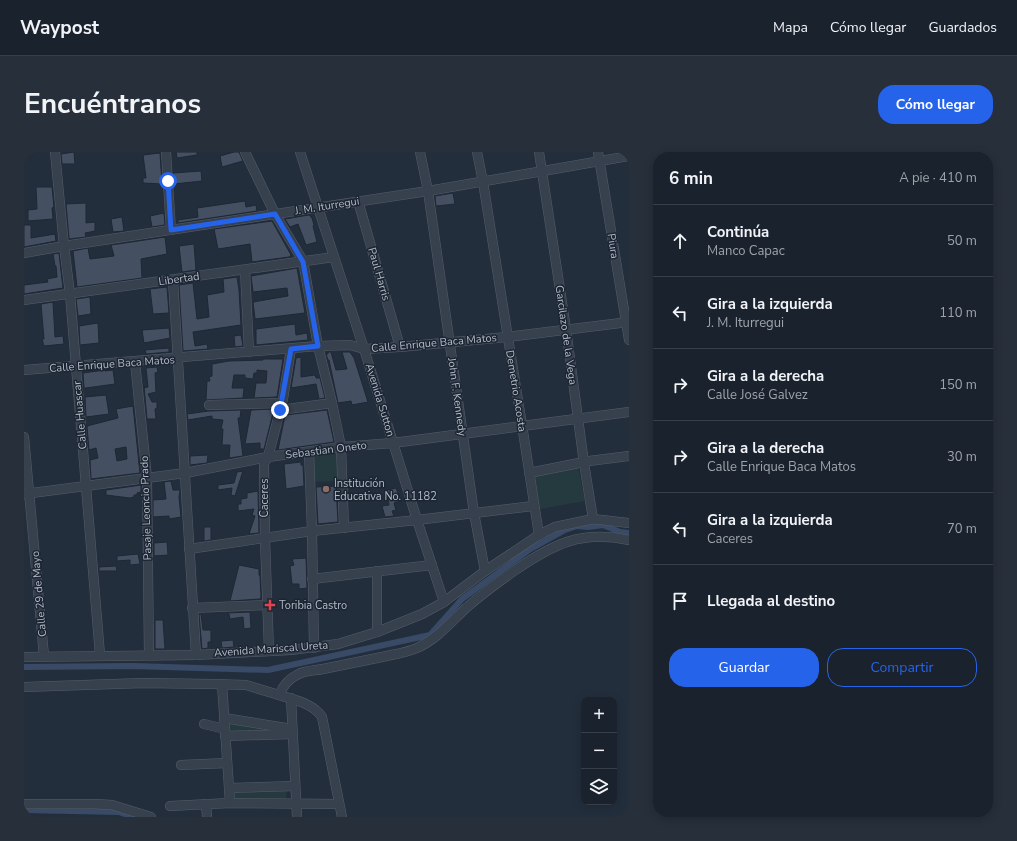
<!DOCTYPE html>
<html lang="es">
<head>
<meta charset="utf-8">
<style>
  body { margin:0; font-family:"Nunito Sans",sans-serif; background:#272f3a; color:#f1f3f6 }
  .controls { position:absolute; right:12px; bottom:12px; display:grid; overflow:hidden; border-radius:8px; box-shadow:0 2px 10px #0003 }
  .controls button { width:36px; height:36px; display:grid; place-items:center; padding:0; border:0; border-bottom:1px solid #383f4a; background:#1a222e; color:#f1f3f6; font:20px sans-serif }
  .stop { position:absolute; width:12px; height:12px; margin:-9px; border:3px solid #2563eb; border-radius:50%; background:#fff }
  .stop.end { background:#2563eb; border-color:#fff; box-shadow:0 1px 4px #0008 }
  .list { margin:0; padding:0; list-style:none }
  h2 { display:flex; justify-content:space-between; align-items:center; height:52px; margin:0; padding:0 16px; font-size:17px }
  h2 small { font-size:13px; font-weight:400; color:#9fa4aa }
  .list li { display:grid; grid-template-columns:26px 1fr auto; gap:12px; align-items:center; box-sizing:border-box; height:72px; padding:0 16px; border-top:1px solid #383f4a }
  .list b { display:block; font-size:15px; white-space:nowrap }
  .list p { margin:0; font-size:13px; white-space:nowrap; color:#9fa4aa }
  .list em { font-size:13px; font-style:normal; color:#9fa4aa }
  .actions { display:flex; gap:8px; padding:12px 16px }
  .actions a { flex:1; padding:9px 0; border:1px solid #2563eb; border-radius:16px; text-align:center; font-size:14px; color:#2563eb }
  .actions .main { background:#2563eb; color:#fff }
  .icon { flex:none; width:22px; height:22px; fill:none; stroke:currentColor; stroke-width:2; stroke-linecap:round; stroke-linejoin:round }
  .map { position:relative; flex:none; width:605px; height:665px; overflow:hidden; border-radius:16px }
  header { display:flex; align-items:center; gap:24px; box-sizing:border-box; height:56px; padding:0 20px; background:#1a222e; border-bottom:1px solid #383f4a }
  header strong { font-size:19px }
  nav { display:flex; gap:22px; margin-inline-start:auto; font-size:14px }
  .intro { display:flex; align-items:center; justify-content:space-between; box-sizing:border-box; height:96px; padding:0 24px }
  h1 { margin:0; font-size:28px }
  .button { padding:10px 18px; border-radius:16px; background:#2563eb; color:#fff; font-size:14px; font-weight:700 }
  main { display:flex; gap:24px; padding:0 24px }
  aside { flex:1; background:#1a222e; border-radius:16px; box-shadow:0 2px 10px #0003 }
  .map>svg:first-child { display:block }
  .green { fill:#253a3e }
  .lines { fill:none; stroke-linecap:round; stroke-linejoin:round }
  .canal { stroke:#384a66; stroke-width:6 }
  .building { fill:#444f61; stroke:#1e2734; fill-rule:evenodd }
  .minor-casing { stroke:#555d6b; stroke-width:10 }
  .minor { stroke:#37404d; stroke-width:9 }
  .route { stroke:#2563eb; stroke-width:5 }
  .education-dot { fill:#8d6e63; stroke:#1c2532; stroke-width:1.5 }
  .health-dot { fill:#e0444e; stroke:#1c2532; stroke-width:1.5 }
  .labels { text-anchor:middle; dominant-baseline:central; stroke-width:3; stroke-linejoin:round; paint-order:stroke }
  .street-label { font-size:11px; fill:#b3bac8; stroke:#1c2532 }
  .poi-label { font-size:11px; fill:#b3bac8; stroke:#1c2532; text-anchor:start }
</style>
</head>
<body>
<header>
<strong>Waypost</strong>
<nav><a>Mapa</a><a>Cómo llegar</a><a>Guardados</a></nav>
</header>
<div class="intro"><h1>Encuéntranos</h1><a class="button">Cómo llegar</a></div>
<main>
<div class="map">
<svg width="605" height="665" viewBox="0 0 605 665">
  <rect width="100%" height="100%" fill="#232e3d"/>
  <g class="green">
    <polygon points="317,295 319,329 287,330 285,300"/>
    <polygon points="554,315 561,349 516,357 510,323"/>
    <polygon points="208,571 256,578 207,581 205,579 204,573"/>
    <polygon points="263,638 262,647 210,646 210,641"/>
  </g>
  <g class="lines">
    <g class="canal">
      <polyline points="0,515 109,514 244,518 406,483 438,447 505,398 541,378 553,374 564,375 579,373 596,380 605,381"/>
      <polyline points="0,658 95,660 109,665"/>
    </g>
  </g>
  <g class="building">
    <polygon points="50,0 51,12 38,12 37,2"/>
    <polygon points="152,0 173,0 173,3 153,6"/>
    <polygon points="210,0 215,0 219,9 198,15 196,4"/>
    <polygon points="136,1 138,32 119,31 119,26 122,26 119,3"/>
    <polygon points="177,19 178,29 150,32 149,21"/>
    <polygon points="12,35 28,35 30,55 28,56 29,67 4,69 4,58 13,57"/>
    <polygon points="429,41 431,52 412,54 411,44"/>
    <polygon points="221,49 222,55 232,53 233,59 154,71 154,68 174,65 173,56"/>
    <polygon points="62,51 62,71 71,70 71,79 61,81 62,85 45,87 42,52"/>
    <polygon points="140,61 141,73 128,75 126,64"/>
    <polygon points="285,63 288,66 290,73 289,74 293,90 282,93 274,72 266,75 261,67"/>
    <polygon points="98,65 100,79 89,80 87,67"/>
    <polygon points="248,69 267,103 265,105 228,110 226,92 194,97 190,77"/>
    <polygon points="0,73 7,73 7,86 31,82 32,89 0,95"/>
    <polygon points="141,85 143,102 117,107 118,126 53,135 49,99 64,96 66,107 90,104 87,93"/>
    <polygon points="170,92 172,118 158,120 155,94"/>
    <polygon points="35,101 39,136 0,142 0,133 24,130 23,127 33,125 32,114 31,114 29,102"/>
    <polygon points="273,116 281,161 231,167 229,150 264,144 263,136 229,140 227,124"/>
    <polygon points="213,125 215,138 217,173 169,180 171,194 183,192 184,197 159,199 155,133 169,131 173,167 185,165 183,143 200,140 199,127"/>
    <polygon points="143,135 145,161 129,162 126,137"/>
    <polygon points="66,145 67,162 54,164 52,147"/>
    <polygon points="29,150 31,185 39,184 40,192 20,194 18,187 20,187 17,152"/>
    <polygon points="74,171 75,191 56,193 55,174"/>
    <polygon points="271,172 272,183 283,181 284,188 232,193 232,177"/>
    <polygon points="145,176 146,186 120,191 118,178"/>
    <polygon points="217,183 219,194 211,195 210,184"/>
    <polygon points="145,196 145,200 122,202 121,198"/>
    <polygon points="304,200 307,200 312,218 323,217 318,200 326,200 330,206 344,250 328,253 327,249 314,251 305,208 304,208 302,202 304,202"/>
    <polygon points="277,205 277,225 291,223 292,226 296,226 301,246 295,247 292,232 267,236 272,206"/>
    <polygon points="239,207 259,207 253,245 230,246 232,231 242,231 243,219 233,218 233,221 230,221 229,227 221,226 221,223 210,223 208,236 220,236 219,246 182,248 183,229 186,229 185,225 188,224 188,212 205,209 239,208"/>
    <polygon points="133,215 134,220 131,221 132,240 124,242 128,250 133,250 133,256 131,257 132,267 123,267 120,234 120,236 124,235 122,216"/>
    <polygon points="81,218 81,219 89,218 91,232 62,236 60,236 59,221"/>
    <polygon points="82,243 85,262 62,265 61,245"/>
    <path d="M109,254L116,321L67,327L66,308L74,306L72,296L65,298L63,274L94,266L92,257ZM102,295L103,307L93,309L91,297Z"/>
    <polygon points="250,257 240,297 236,297 236,291 221,292 227,258"/>
    <polygon points="217,258 216,266 214,266 219,304 205,306 206,293 198,293 199,277 197,277 199,268 188,267 188,264 164,268 163,262 185,259"/>
    <polygon points="303,258 310,290 254,298 261,263"/>
    <polygon points="184,303 183,311 166,313 166,304"/>
    <polygon points="277,310 277,313 279,313 280,334 262,337 260,312"/>
    <polygon points="219,319 211,344 207,343 208,336 194,338 194,333 210,331 213,320"/>
    <polygon points="147,329 149,338 156,338 155,345 157,365 145,367 145,364 129,365 129,348 142,347 140,330"/>
    <polygon points="117,333 117,340 113,341 113,343 110,343 110,345 106,346 82,343 82,338"/>
    <polygon points="312,334 314,370 294,372 292,335"/>
    <polygon points="372,336 377,349 370,351 372,358 368,359 370,364 361,365 358,354 365,353 363,338"/>
    <polygon points="234,339 235,381 225,382 231,364 228,363 230,357 214,359 214,352 217,352 217,347 223,346 223,341"/>
    <polygon points="180,375 187,375 187,388 180,389"/>
    <polygon points="143,390 144,403 130,404 130,391"/>
    <polygon points="114,402 116,412 106,413 106,408 93,409 93,404"/>
    <polygon points="282,406 283,436 275,437 275,432 268,432 266,414 270,413 268,407"/>
    <polygon points="215,413 235,417 235,423 236,424 237,445 236,447 206,449"/>
    <polygon points="92,414 93,419 75,419 75,415"/>
    <polygon points="226,460 227,476 220,477 219,465 206,467 205,462 203,462 203,461"/>
    <polygon points="175,462 177,462 179,478 187,478 187,490 184,490 184,496 178,497"/>
    <polygon points="131,468 139,468 141,497 131,497"/>
    <polygon points="209,488 210,495 198,496 197,489"/>
  </g>
  <g class="lines">
    <g class="minor-casing">
      <g id="minor">
        <polyline points="31,0 40,94 46,142 76,503"/>
        <polyline points="142,0 147,78"/>
        <polyline points="221,0 251,62 279,109 294,194 308,251 317,295 320,376"/>
        <polyline points="276,0 340,197 393,368 420,450"/>
        <polyline points="396,0 404,39 450,361 461,419"/>
        <polyline points="453,0 459,30 498,273 515,383"/>
        <polyline points="515,0 542,177 560,311 569,367"/>
        <polyline points="574,0 605,188"/>
        <polyline points="334,49 376,195"/>
        <polyline points="0,101 40,94 404,39 605,4"/>
        <polyline points="221,118 225,200"/>
        <polyline points="149,128 172,503"/>
        <polyline points="0,148 310,105"/>
        <polyline points="111,210 123,326 125,503"/>
        <polyline points="0,218 294,194 326,193 340,197 376,195 483,185 605,170"/>
        <polyline points="185,253 258,251"/>
        <polyline points="256,258 308,251"/>
        <polyline points="0,285 20,504"/>
        <polyline points="285,300 288,379 290,496"/>
        <polyline points="505,321 565,309 605,304"/>
        <polyline points="0,342 161,321 244,305 317,295 369,291 605,260"/>
        <polyline points="165,397 288,379 393,368 509,354"/>
        <polyline points="353,419 353,480"/>
        <polyline points="288,427 408,413"/>
        <polyline points="168,456 244,453"/>
        <polyline points="245,499 241,387 240,311 244,305 259,247 267,197"/>
        <polyline points="0,505 172,503 267,498 314,492 353,480 398,462 420,450 461,419 515,383 531,375 569,367 605,371"/>
        <polyline points="198,532 206,651"/>
        <path d="M0,535L120,531L188,532L222,533L255,543C259,534 264,527 273,523C281,518 290,519 299,517C319,513 338,509 358,505C370,502 382,501 393,496C413,487 426,471 442,456C457,443 473,431 490,419C529,392 557,378 605,388"/>
        <path d="M255,543C270,548 289,551 298,565L318,665"/>
        <polyline points="267,546 273,665"/>
        <polyline points="200,566 268,577"/>
        <polyline points="180,572 201,577"/>
        <polyline points="201,584 268,582"/>
        <polyline points="157,613 203,611"/>
        <polyline points="205,636 271,634"/>
        <polyline points="0,652 71,652 88,653 127,665"/>
        <polyline points="182,652 183,665"/>
        <polyline points="146,654 206,651 315,652"/>
      </g>
    </g>
    <use href="#minor" class="minor"/>
  </g>
  <g class="lines">
    <polyline class="route" points="144,29 147,78 251,62 279,110 294,194 267,197 256,258"/>
  </g>
  <circle class="education-dot" cx="302" cy="337" r="4"/>
  <path class="health-dot" d="M244 447h4v4h4v4h-4v4h-4v-4h-4v-4h4z"/>
  <g class="labels">
    <g class="street-label">
      <text transform="translate(303 54) rotate(-9)">J. M. Iturregui</text>
      <text transform="translate(589 94) rotate(81)">Piura</text>
      <text transform="translate(355 122) rotate(74)">Paul Harris</text>
      <text transform="translate(155 127) rotate(-8)">Libertad</text>
      <text transform="translate(542 183) rotate(82)">Garcilazo de la Vega</text>
      <text transform="translate(410 191) rotate(-5)">Calle Enrique Baca Matos</text>
      <text transform="translate(88 212) rotate(-4)">Calle Enrique Baca Matos</text>
      <text transform="translate(492 239) rotate(81)">Demetrio Acosta</text>
      <text transform="translate(433 245) rotate(82)">John F. Kennedy</text>
      <text transform="translate(356 248) rotate(73)">Avenida Sutton</text>
      <text transform="translate(56 263) rotate(-95)">Calle Huascar</text>
      <text transform="translate(302 298) rotate(-7)">Sebastian Oneto</text>
      <text transform="translate(240 346) rotate(-90)">Caceres</text>
      <text transform="translate(122 356) rotate(-92)">Pasaje Leoncio Prado</text>
      <text transform="translate(15 442) rotate(-95)">Calle 29 de Mayo</text>
      <text transform="translate(247 497) rotate(-4)">Avenida Mariscal Ureta</text>
    </g>
    <g class="poi-label">
      <text x="310" y="331">Institución<tspan x="310" dy="13">Educativa No. 11182</tspan></text>
      <text x="255" y="453">Toribia Castro</text>
    </g>
  </g>
</svg>
<div class="controls">
<button>+</button>
<button>−</button>
<button><svg class="icon" aria-label="layers" viewBox="0 0 24 24"><path d="M12 4l9 5-9 5-9-5zM3 14l9 5 9-5"/></svg></button>
</div>
<div class="stop" style="left:144px;top:29px"></div>
<div class="stop end" style="left:256px;top:258px"></div>
</div>
<aside>
<h2>6 min<small>A pie · 410 m</small></h2>
<ul class="list">
<li><svg class="icon" aria-label="ahead" viewBox="0 0 24 24"><path d="M12 20V5M6 11l6-6 6 6"/></svg><div><b>Continúa</b><p>Manco Capac</p></div><em>50 m</em></li>
<li><svg class="icon" aria-label="left" viewBox="0 0 24 24"><path d="M17 20v-9H6M10 6l-5 5 5 5"/></svg><div><b>Gira a la izquierda</b><p>J. M. Iturregui</p></div><em>110 m</em></li>
<li><svg class="icon" aria-label="right" viewBox="0 0 24 24"><path d="M7 20v-9h11M14 6l5 5-5 5"/></svg><div><b>Gira a la derecha</b><p>Calle José Galvez</p></div><em>150 m</em></li>
<li><svg class="icon" aria-label="right" viewBox="0 0 24 24"><path d="M7 20v-9h11M14 6l5 5-5 5"/></svg><div><b>Gira a la derecha</b><p>Calle Enrique Baca Matos</p></div><em>30 m</em></li>
<li><svg class="icon" aria-label="left" viewBox="0 0 24 24"><path d="M17 20v-9H6M10 6l-5 5 5 5"/></svg><div><b>Gira a la izquierda</b><p>Caceres</p></div><em>70 m</em></li>
<li><svg class="icon" aria-label="arrive" viewBox="0 0 24 24"><path d="M6 21V4h12l-3 4 3 4H6"/></svg><div><b>Llegada al destino</b></div></li>
</ul>
<div class="actions"><a class="main">Guardar</a><a>Compartir</a></div>
</aside>
</main>
</body>
</html>
